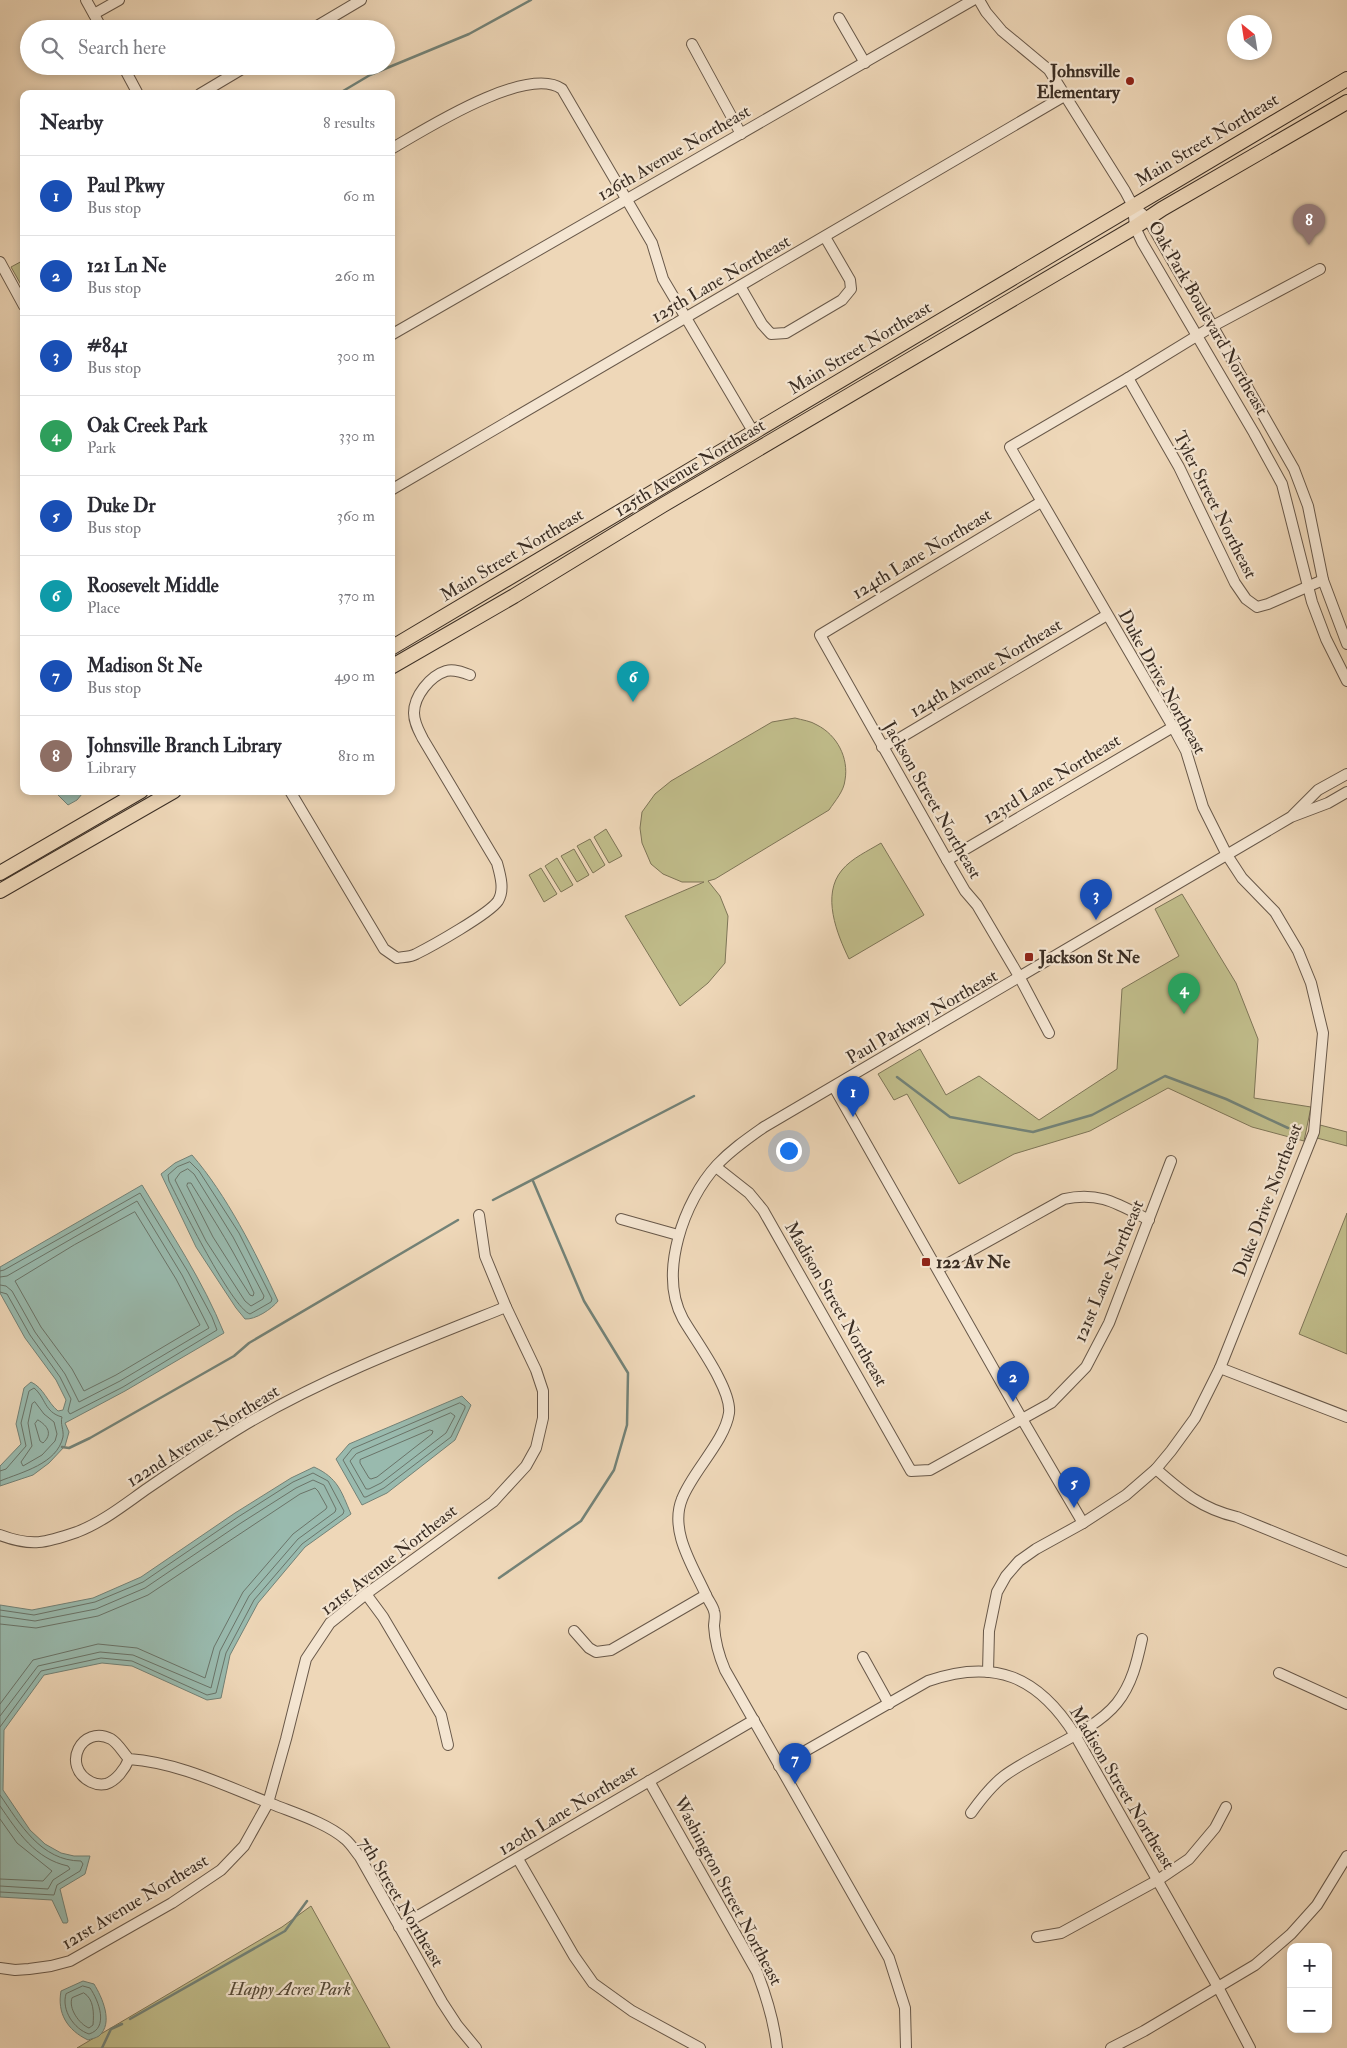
<!DOCTYPE html>
<html lang="en">
<head>
<meta charset="utf-8">
<style>
  body { margin:0; font-family:"IM FELL Double Pica",serif; background:#f2f2f3; color:#2b2b33 }
  .controls { position:absolute; right:15px; bottom:15px; display:grid; overflow:hidden; border-radius:10px; box-shadow:0 2px 8px #0003 }
  .controls button { width:45px; height:45px; display:grid; place-items:center; padding:0; border:0; border-bottom:1px solid #e1e1e2; background:#fff; color:#2b2b33; font:25px sans-serif }
  .compass { position:absolute; left:1227px; top:15px; width:45px; height:45px; border-radius:50%; background:#fff; box-shadow:0 2px 8px #0003; rotate:330deg }
  .you { position:absolute; left:788px; top:1150px; width:18px; height:18px; margin:-12px; border:4px solid #fff; border-radius:50%; background:#1a73e8; box-shadow:0 0 0 8px #1a73e833 }
  .badge { display:grid; place-items:center; width:32px; height:32px; border-radius:50%; background:#8f2418; color:#fff; font-size:16px; font-weight:700 }
  .pin { position:absolute; translate:-50% -41px; filter:drop-shadow(0 1px 2px #0008) }
  .pin::after { content:''; position:absolute; top:26px; width:18px; height:15px; background:inherit; clip-path:polygon(0 0,100% 0,50% 100%) }
  .list { margin:0; padding:0; list-style:none }
  h2 { display:flex; justify-content:space-between; align-items:center; height:65px; margin:0; padding:0 20px; font-size:21px }
  h2 small { font-size:16px; font-weight:400; color:#7c7c81 }
  .list li { display:grid; grid-template-columns:32px 1fr auto; gap:15px; align-items:center; box-sizing:border-box; height:80px; padding:0 20px; border-top:1px solid #e1e1e2 }
  .list b { display:block; font-size:19px; white-space:nowrap }
  .list p { margin:0; font-size:16px; white-space:nowrap; color:#7c7c81 }
  .list em { font-size:16px; font-style:normal; color:#7c7c81 }
  .icon { flex:none; width:28px; height:28px; fill:none; stroke:currentColor; stroke-width:2; stroke-linecap:round; stroke-linejoin:round }
  .map { position:relative; flex:none; width:1347px; height:2048px; overflow:hidden }
  .search { position:absolute; background:#fff; box-shadow:0 2px 8px #0003; left:20px; top:20px; width:375px; height:55px; display:flex; align-items:center; gap:12px; box-sizing:border-box; padding:0 18px; border-radius:28px; color:#7c7c81; font-size:19px }
  .panel { position:absolute; background:#fff; box-shadow:0 2px 8px #0003; left:20px; top:90px; width:375px; height:705px; border-radius:10px }
  .map>svg:first-child { display:block }
  .green { fill:#c0bc8a; stroke:#7e7557 }
  .water { fill:#99baae; stroke:#738277 }
  .lines { fill:none; stroke-linecap:round; stroke-linejoin:round }
  .shore { stroke:#6a7469; stroke-width:1 }
  .stream { stroke:#738277; stroke-width:2.5 }
  .minor-casing { stroke:#685849; stroke-width:12 }
  .major-casing { stroke:#3b2e24; stroke-width:16 }
  .minor { stroke:#f4e5d1; stroke-width:10 }
  .major { stroke:#eed7b8; stroke-width:14 }
  .poi-dot { fill:#8f2418; stroke:#f4e5d1; stroke-width:2 }
  .labels { text-anchor:middle; dominant-baseline:central; stroke-width:4.5; stroke-linejoin:round; paint-order:stroke }
  .poi-label { font-size:18px; font-weight:bold; fill:#3b2e24; stroke:#f4e5d1; text-anchor:start }
  .street-label { font-size:18px; fill:#3b2e24; stroke:#f4e5d1 }
  .park-label { font-size:18px; font-style:italic; fill:#564a38; stroke:#f4e5d1 }
</style>
</head>
<body>
<div class="map">
<svg width="1347" height="2048" viewBox="0 0 1347 2048">
  <rect width="100%" height="100%" fill="#eed7b8"/>
  <filter id="stains"><feTurbulence type="fractalNoise" baseFrequency=".004" numOctaves="4"/><feColorMatrix values="0 0 0 0 .2 0 0 0 0 .09 0 0 0 0 .02 0 0 0 .5 -.17"/></filter>
  <radialGradient id="worn" r=".72"><stop offset=".6" stop-color="#630" stop-opacity="0"/><stop offset="1" stop-color="#630" stop-opacity=".3"/></radialGradient>
  <g class="green">
    <polygon points="24,260 24,290 11,267"/>
    <path d="M795,718C802,720 811,721 817,725C837,735 849,758 845,780C844,791 835,801 829,810L715,879L708,881L720,896L728,916L725,963L708,983L680,1006L625,916L704,882H682L663,874L651,864L642,843L640,828L642,812L655,794L671,781L772,722Z"/>
    <polygon points="606,829 622,856 609,863 594,837"/>
    <polygon points="590,839 605,865 593,873 577,846"/>
    <path d="M881,843L924,915L849,959C837,934 821,895 842,870C852,858 868,851 881,843Z"/>
    <polygon points="574,849 589,875 577,882 561,856"/>
    <polygon points="557,858 573,885 561,892 545,866"/>
    <polygon points="541,868 557,894 544,902 529,875"/>
    <polygon points="1182,894 1236,983 1258,1039 1254,1098 1311,1107 1304,1141 1252,1127 1168,1088 1090,1131 1014,1154 959,1184 907,1094 894,1100 878,1074 920,1049 946,1095 979,1076 1039,1120 1117,1069 1122,989 1179,956 1155,909"/>
    <polygon points="1320,1125 1347,1132 1347,1146 1317,1138"/>
    <polygon points="1347,1213 1347,1354 1299,1334"/>
    <polygon points="311,1906 390,2048 77,2048 282,1927"/>
  </g>
  <g class="water">
    <polygon points="54,791 82,791 82,794 77,800 68,805"/>
    <path d="M192,1155C226,1194 256,1253 278,1301C272,1309 255,1320 245,1319L236,1308L196,1247L161,1174L175,1163Z"/>
    <path d="M142,1185C171,1233 203,1281 224,1333L125,1391L65,1423L69,1432L65,1446L49,1463L33,1475L0,1486V1466L21,1444L16,1424L24,1388L31,1382C44,1388 47,1402 58,1411L63,1410L66,1400L56,1380L25,1338L0,1293V1267Z"/>
    <polygon points="462,1396 471,1405 455,1440 387,1493 362,1505 336,1459 349,1444"/>
    <path d="M314,1467C338,1478 341,1491 351,1514L305,1547L258,1603L230,1655L221,1698L207,1700L132,1666L102,1663L44,1675L4,1730L3,1790L30,1830L45,1844L61,1853L74,1856H90L85,1874L60,1889L68,1921L67,1923H63L52,1900L0,1897V1605L32,1610L93,1598L141,1577L235,1513L291,1478Z"/>
    <path d="M83,1981L94,1984C102,1997 114,2023 99,2036C96,2038 91,2039 88,2040C67,2030 57,2013 61,1991Z"/>
  </g>
  <g class="lines">
    <g class="shore">
      <path d="M190,1162L199,1171L239,1233L272,1299L271,1302L250,1314C232,1308 180,1203 169,1181L168,1175L177,1167Z"/>
      <polygon points="188,1169 194,1174 233,1237 264,1296 263,1299 251,1306 245,1301 206,1241 175,1180 180,1173"/>
      <path d="M188,1183H191C213,1219 237,1255 254,1293L253,1296L250,1295L213,1237L187,1186Z"/>
      <polygon points="135,1212 176,1279 200,1325 116,1375 84,1391 72,1369 41,1327 15,1281 74,1245"/>
      <polyline points="0,1271 4,1270 140,1193 188,1272 212,1317 217,1330 123,1387 70,1414 68,1411 71,1399 60,1377 30,1335 7,1294 0,1292"/>
      <polyline points="0,1277 7,1276 137,1201 182,1275 209,1328 120,1381 79,1402 65,1374 35,1332 12,1291 6,1286 0,1285"/>
      <polygon points="35,1402 44,1414 54,1422 57,1434 55,1441 42,1455 23,1466 21,1462 32,1446 28,1423 32,1404"/>
      <polygon points="460,1403 465,1406 465,1408 451,1437 384,1488 366,1497 364,1497 343,1460 352,1449"/>
      <polygon points="451,1413 455,1416 446,1433 381,1483 369,1489 366,1489 350,1461 356,1454"/>
      <path d="M38,1420C48,1426 53,1434 43,1443L40,1441L35,1424Z"/>
      <polygon points="430,1430 433,1431 432,1434 377,1477 371,1479 369,1478 360,1463 360,1460"/>
      <path d="M0,1471L6,1469L26,1446L21,1423L29,1391L34,1388C46,1398 44,1412 62,1417C60,1424 64,1430 63,1437C57,1464 22,1472 0,1481"/>
      <polyline points="0,1610 34,1615 95,1602 143,1582 238,1517 293,1482 313,1473 328,1481 344,1511 343,1514 302,1544 254,1600 226,1653 216,1693 207,1695 132,1661 101,1658 41,1671 0,1727"/>
      <polyline points="0,1616 35,1621 96,1609 145,1588 241,1523 296,1488 313,1480 324,1485 336,1509 335,1512 298,1539 249,1596 220,1651 211,1688 133,1655 100,1652 38,1666 0,1716"/>
      <polyline points="0,1624 36,1628 98,1616 148,1595 300,1494 315,1488 318,1491 327,1507 326,1509 293,1534 243,1592 214,1647 205,1678 137,1648 98,1644 33,1660 0,1704"/>
      <path d="M0,1795C20,1824 41,1861 81,1861L83,1864L80,1871L57,1885L54,1895L0,1892"/>
      <path d="M0,1806C18,1832 35,1859 68,1866L70,1869L53,1880L48,1889L0,1886"/>
      <polyline points="0,1819 17,1843 52,1871 43,1881 0,1879"/>
      <path d="M83,1986L90,1988C99,2001 109,2028 89,2034C74,2029 61,2010 66,1994Z"/>
      <path d="M84,1993C94,1999 94,2013 93,2025L89,2028C79,2024 68,2008 72,1998Z"/>
    </g>
    <g class="stream">
      <polyline points="338,94 370,75 469,34 531,0"/>
      <polyline points="897,1077 950,1117 1033,1132 1092,1115 1165,1076 1226,1099 1288,1128"/>
      <polyline points="493,1200 694,1096"/>
      <polyline points="62,1447 69,1448 90,1438 234,1356 249,1343 458,1220"/>
      <polyline points="499,1578 581,1521 614,1470 627,1425 628,1373 584,1301 533,1181"/>
      <polyline points="130,2019 285,1931 307,1901"/>
      <polyline points="102,2048 111,2029 122,2024"/>
    </g>
    <g class="minor-casing">
      <g id="minor">
        <polyline points="86,0 102,29"/>
        <polyline points="979,0 986,12 1002,31 1049,70 1125,191 1133,206 1135,227 1142,242 1254,433 1282,484 1312,602 1326,639 1347,681"/>
        <polyline points="94,14 119,0"/>
        <polyline points="839,18 865,63"/>
        <polyline points="312,29 361,0"/>
        <polyline points="692,44 741,134"/>
        <polyline points="123,66 138,94"/>
        <polyline points="200,94 247,66"/>
        <path d="M391,149C424,130 527,64 562,89L652,243L663,279L754,433"/>
        <polyline points="1133,206 1148,219 1185,283 1192,290 1294,469 1308,506 1323,580 1347,644"/>
        <polyline points="0,262 24,306"/>
        <polyline points="740,286 762,324 771,334 786,333 842,300 851,289 850,280 825,237"/>
        <polyline points="391,335 973,0"/>
        <polyline points="1128,378 1179,467 1235,583 1246,599 1257,607 1268,604 1323,580"/>
        <polyline points="391,490 1066,95"/>
        <polyline points="1041,502 820,635 947,860 965,891 977,905 1020,978 1049,1033"/>
        <polyline points="882,747 900,738 1107,615"/>
        <path d="M290,791L384,949L397,958C403,957 411,957 416,954C432,946 489,914 498,901C505,890 500,874 497,863L423,739C419,731 414,723 414,713C414,696 430,676 446,671C454,669 462,672 470,675"/>
        <polyline points="1293,815 1318,790 1347,774"/>
        <polyline points="947,860 1173,727"/>
        <polyline points="834,1087 1022,1419 1083,1523"/>
        <polyline points="716,1167 749,1193 763,1210 911,1471 930,1470 1051,1403 1086,1367 1109,1323 1171,1161"/>
        <polyline points="621,1219 678,1235"/>
        <path d="M938,1269L1064,1199C1099,1191 1118,1204 1149,1220"/>
        <polyline points="1220,1368 1347,1417"/>
        <path d="M1156,1469C1182,1492 1202,1509 1237,1517L1347,1562"/>
        <path d="M0,1535C32,1547 45,1543 77,1532C103,1522 125,1504 148,1488C180,1466 213,1444 246,1424C328,1376 418,1342 506,1307"/>
        <polyline points="366,1594 383,1617 441,1715 448,1745"/>
        <polyline points="574,1631 589,1648 596,1652 611,1650 706,1595"/>
        <polyline points="863,1657 889,1704"/>
        <polyline points="988,1672 989,1631 997,1592 1006,1576 1019,1561 1036,1549 1083,1523 1126,1495 1156,1469 1171,1451 1195,1418 1220,1368 1314,1132 1323,1033 1311,983 1298,951 1275,912 1242,878 1227,855 1203,807 1186,751 1173,727 1010,447 1128,378 1213,326 1320,269"/>
        <polyline points="1279,1673 1347,1704"/>
        <path d="M129,1759C125,1769 116,1781 106,1784C100,1785 95,1784 91,1782C60,1766 82,1724 111,1739C119,1744 123,1753 129,1759C181,1763 225,1786 272,1804C294,1813 327,1823 345,1839C351,1844 355,1851 360,1857L442,2002L457,2025L476,2048"/>
        <path d="M779,1766L928,1681C994,1658 1038,1676 1075,1735L1218,1987L1250,2048"/>
        <path d="M649,1781L757,1972C767,1998 774,2021 777,2048"/>
        <path d="M971,1813C981,1799 991,1786 1004,1776C1036,1752 1093,1733 1117,1703C1132,1684 1137,1662 1142,1639"/>
        <polyline points="518,1859 574,1956 593,1983 632,2011 700,2048"/>
        <polyline points="399,1927 754,1720"/>
        <polyline points="1037,1937 1061,1933 1158,1880 1189,1859 1215,1828 1226,1807"/>
        <polyline points="0,1968 15,1970 29,1969 51,1966 70,1961 172,1903 221,1870 244,1846 268,1803 286,1739 306,1659 330,1623 366,1594 493,1502 526,1466 536,1448 543,1418 543,1391 536,1370 506,1307 485,1256 479,1215"/>
        <path d="M906,2048L905,2008L889,1958L725,1670C719,1656 715,1642 714,1626C714,1622 716,1616 714,1611C713,1606 708,1600 706,1595C693,1566 669,1531 682,1499C692,1472 725,1441 729,1413C732,1389 695,1340 683,1319C658,1273 684,1201 717,1165C731,1150 747,1139 764,1127L1291,817L1328,803L1347,792"/>
        <polyline points="1111,2048 1144,2031 1255,1965 1291,1934 1317,1905 1347,1856"/>
      </g>
    </g>
    <g class="major-casing">
      <g id="major">
        <polyline points="391,648 1347,79"/>
        <polyline points="391,667 514,596 663,505 1135,227 1162,209 1347,102"/>
        <polyline points="0,873 141,791"/>
        <polyline points="0,891 174,791"/>
      </g>
    </g>
    <use href="#minor" class="minor"/>
    <use href="#major" class="major"/>
  </g>
  <g class="poi-dot">
    <circle cx="1130" cy="81" r="5"/>
    <rect x="1024" y="952" width="10" height="10" rx="2.5"/>
    <rect x="921" y="1257" width="10" height="10" rx="2.5"/>
  </g>
  <g class="labels">
    <g class="poi-label">
      <text x="1120" y="71" text-anchor="end">Johnsville<tspan x="1120" dy="21">Elementary</tspan></text>
      <text x="1039" y="957">Jackson St Ne</text>
      <text x="936" y="1262">122 Av Ne</text>
    </g>
    <g class="street-label">
      <text transform="translate(1207 140) rotate(-31)">Main Street Northeast</text>
      <text transform="translate(674 153) rotate(-30)">126th Avenue Northeast</text>
      <text transform="translate(721 279) rotate(-30)">125th Lane Northeast</text>
      <text transform="translate(1208 318) rotate(60)">Oak Park Boulevard Northeast</text>
      <text transform="translate(860 348) rotate(-31)">Main Street Northeast</text>
      <text transform="translate(690 468) rotate(-31)">125th Avenue Northeast</text>
      <text transform="translate(1215 505) rotate(63)">Tyler Street Northeast</text>
      <text transform="translate(922 554) rotate(-31)">124th Lane Northeast</text>
      <text transform="translate(512 555) rotate(-31)">Main Street Northeast</text>
      <text transform="translate(986 668) rotate(-31)">124th Avenue Northeast</text>
      <text transform="translate(1162 682) rotate(61)">Duke Drive Northeast</text>
      <text transform="translate(1052 779) rotate(-31)">123rd Lane Northeast</text>
      <text transform="translate(932 800) rotate(60)">Jackson Street Northeast</text>
      <text transform="translate(922 1017) rotate(-30)">Paul Parkway Northeast</text>
      <text transform="translate(1268 1200) rotate(-69)">Duke Drive Northeast</text>
      <text transform="translate(1109 1271) rotate(-67)">121st Lane Northeast</text>
      <text transform="translate(836 1304) rotate(60)">Madison Street Northeast</text>
      <text transform="translate(203 1436) rotate(-32)">122nd Avenue Northeast</text>
      <text transform="translate(389 1560) rotate(-38)">121st Avenue Northeast</text>
      <text transform="translate(1122 1788) rotate(59)">Madison Street Northeast</text>
      <text transform="translate(568 1810) rotate(-31)">120th Lane Northeast</text>
      <text transform="translate(728 1891) rotate(62)">Washington Street Northeast</text>
      <text transform="translate(135 1902) rotate(-31)">121st Avenue Northeast</text>
      <text transform="translate(401 1902) rotate(59)">7th Street Northeast</text>
    </g>
    <g class="park-label">
      <text x="290" y="1989">Happy Acres Park</text>
    </g>
  </g>
  <rect width="100%" height="100%" filter="url(#stains)"/>
  <rect width="100%" height="100%" fill="url(#worn)"/>
</svg>
<div class="controls">
<button>+</button>
<button>−</button>
</div>
<svg class="compass" viewBox="-18 -18 36 36"><path d="M0-13l5 13h-10z" fill="#e53935"/><path d="M0 13l5-13h-10z" fill="#7c7c81"/></svg>
<div class="you"></div>
<div class="pin badge" style="left:853px;top:1117px;background:#1a4fb4">1</div>
<div class="pin badge" style="left:1013px;top:1402px;background:#1a4fb4">2</div>
<div class="pin badge" style="left:1096px;top:920px;background:#1a4fb4">3</div>
<div class="pin badge" style="left:1184px;top:1014px;background:#2e9e5b">4</div>
<div class="pin badge" style="left:1074px;top:1508px;background:#1a4fb4">5</div>
<div class="pin badge" style="left:633px;top:702px;background:#0f9aa8">6</div>
<div class="pin badge" style="left:795px;top:1784px;background:#1a4fb4">7</div>
<div class="pin badge" style="left:1309px;top:245px;background:#8d6e63">8</div>
<div class="search"><svg class="icon" aria-label="search" viewBox="0 0 24 24"><circle cx="10" cy="10" r="6"/><path d="M15 15l6 6"/></svg>Search here</div>
<section class="panel">
<h2>Nearby<small>8 results</small></h2>
<ul class="list">
<li><span class="badge" style="background:#1a4fb4">1</span><div><b>Paul Pkwy</b><p>Bus stop</p></div><em>60 m</em></li>
<li><span class="badge" style="background:#1a4fb4">2</span><div><b>121 Ln Ne</b><p>Bus stop</p></div><em>260 m</em></li>
<li><span class="badge" style="background:#1a4fb4">3</span><div><b>#841</b><p>Bus stop</p></div><em>300 m</em></li>
<li><span class="badge" style="background:#2e9e5b">4</span><div><b>Oak Creek Park</b><p>Park</p></div><em>330 m</em></li>
<li><span class="badge" style="background:#1a4fb4">5</span><div><b>Duke Dr</b><p>Bus stop</p></div><em>360 m</em></li>
<li><span class="badge" style="background:#0f9aa8">6</span><div><b>Roosevelt Middle</b><p>Place</p></div><em>370 m</em></li>
<li><span class="badge" style="background:#1a4fb4">7</span><div><b>Madison St Ne</b><p>Bus stop</p></div><em>490 m</em></li>
<li><span class="badge" style="background:#8d6e63">8</span><div><b>Johnsville Branch Library</b><p>Library</p></div><em>810 m</em></li>
</ul>
</section>
</div>
</body>
</html>
